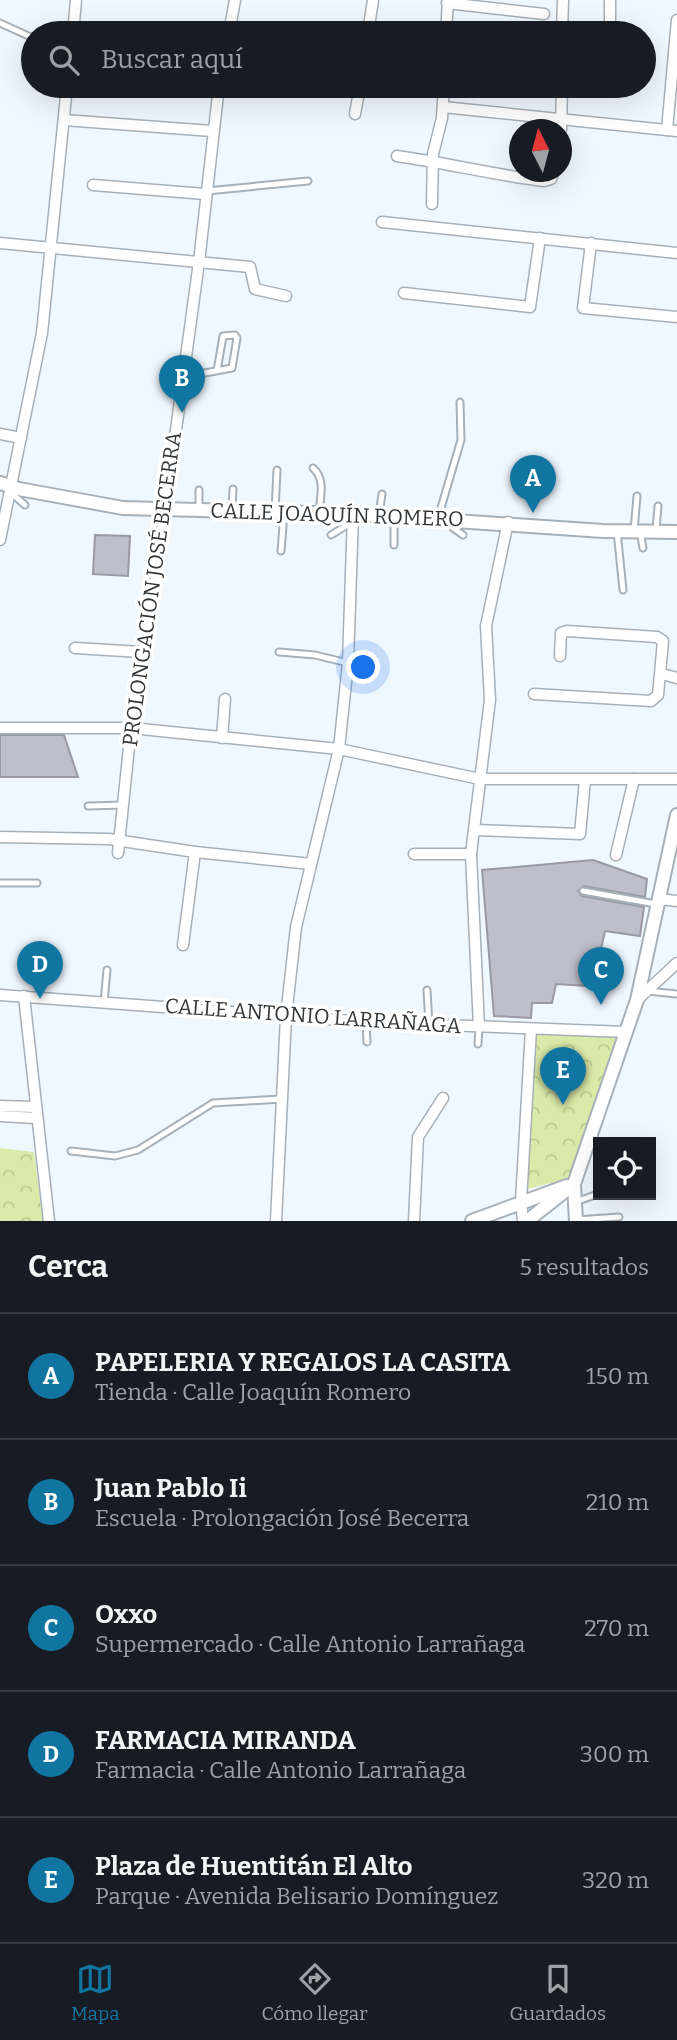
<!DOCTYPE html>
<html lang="es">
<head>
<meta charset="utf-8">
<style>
  body { margin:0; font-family:Bitter,serif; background:#242831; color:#f1f3f6 }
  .controls { position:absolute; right:21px; bottom:21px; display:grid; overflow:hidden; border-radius:0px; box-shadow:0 7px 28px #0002 }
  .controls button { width:63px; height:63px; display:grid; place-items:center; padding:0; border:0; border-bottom:2px solid #363941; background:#171b24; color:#f1f3f6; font:35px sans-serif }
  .compass { position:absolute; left:509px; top:119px; width:63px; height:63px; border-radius:50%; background:#171b24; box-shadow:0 7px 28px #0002; rotate:354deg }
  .you { position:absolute; left:364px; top:668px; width:24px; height:24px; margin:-18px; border:5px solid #fff; border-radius:50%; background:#1a73e8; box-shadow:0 0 0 10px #1a73e833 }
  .badge { display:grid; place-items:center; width:46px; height:46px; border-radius:50%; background:#1175a1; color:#fff; font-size:23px; font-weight:700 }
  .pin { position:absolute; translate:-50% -58px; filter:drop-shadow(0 2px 4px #0008) }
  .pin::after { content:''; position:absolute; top:37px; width:24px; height:21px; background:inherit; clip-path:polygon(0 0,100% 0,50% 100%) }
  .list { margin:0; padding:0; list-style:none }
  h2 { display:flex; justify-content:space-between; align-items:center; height:91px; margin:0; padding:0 28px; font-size:30px }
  h2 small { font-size:23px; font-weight:400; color:#9ea1a6 }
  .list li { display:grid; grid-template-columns:46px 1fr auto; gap:21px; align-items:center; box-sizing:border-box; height:126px; padding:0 28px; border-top:2px solid #363941 }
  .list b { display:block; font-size:26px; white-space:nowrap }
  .list p { margin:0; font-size:23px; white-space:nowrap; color:#9ea1a6 }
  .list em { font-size:23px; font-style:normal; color:#9ea1a6 }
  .icon { flex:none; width:38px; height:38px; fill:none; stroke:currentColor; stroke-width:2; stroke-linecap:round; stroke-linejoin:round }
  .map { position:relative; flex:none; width:677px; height:1221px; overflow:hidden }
  .search { position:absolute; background:#171b24; box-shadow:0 7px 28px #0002; left:21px; right:21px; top:21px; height:77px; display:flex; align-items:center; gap:18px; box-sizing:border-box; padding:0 24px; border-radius:38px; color:#9ea1a6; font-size:26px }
  .sheet { height:721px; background:#171b24 }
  nav { display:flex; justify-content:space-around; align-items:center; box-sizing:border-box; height:98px; border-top:2px solid #363941; background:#171b24; font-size:19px; color:#9ea1a6 }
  nav a { display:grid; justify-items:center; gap:4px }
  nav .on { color:#1175a1 }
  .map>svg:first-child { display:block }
  .forest { fill:url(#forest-crowns) }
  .building { fill:#bebfcb; stroke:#9899a3; stroke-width:2 }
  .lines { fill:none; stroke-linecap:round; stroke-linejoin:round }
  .service-casing { stroke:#a6b0b8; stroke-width:9 }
  .minor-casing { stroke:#a6b0b8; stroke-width:13 }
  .tertiary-casing { stroke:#a6b0b8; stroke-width:16 }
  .service { stroke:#fff; stroke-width:5 }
  .minor { stroke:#fff; stroke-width:10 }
  .tertiary { stroke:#fff; stroke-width:12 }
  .labels { text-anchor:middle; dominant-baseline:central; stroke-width:7; stroke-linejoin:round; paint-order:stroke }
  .street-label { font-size:21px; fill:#323639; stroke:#fff }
</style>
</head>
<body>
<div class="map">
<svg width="677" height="1221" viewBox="0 0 677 1221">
  <defs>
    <pattern id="forest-crowns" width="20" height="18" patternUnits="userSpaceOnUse" patternTransform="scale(1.75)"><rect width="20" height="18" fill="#daeaa8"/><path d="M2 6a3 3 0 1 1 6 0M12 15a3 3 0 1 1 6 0" fill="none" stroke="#bcc991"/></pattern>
  </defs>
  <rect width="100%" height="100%" fill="#f0f8ff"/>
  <g class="forest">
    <polygon points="536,1033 617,1034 574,1177 524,1190"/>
    <polygon points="0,1148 34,1152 43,1221 0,1221"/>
  </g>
  <g class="building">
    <polygon points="95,535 130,536 128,576 93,574"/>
    <polygon points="0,735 64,735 78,777 0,777"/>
    <polygon points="593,860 647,879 645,897 584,886 578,891 582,896 644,907 640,936 605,931 598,962 608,964 604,987 556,984 552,1003 532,1003 531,1018 494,1016 482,870"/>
  </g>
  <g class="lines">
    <g class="service-casing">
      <g id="service">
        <polyline points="0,23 33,38"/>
        <polyline points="80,86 120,89"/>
        <polyline points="207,191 308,181"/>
        <polyline points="183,377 232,368 237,338 235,335 223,336 217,371"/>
        <path d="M313,468C326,479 320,498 319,513"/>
        <polyline points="199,490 199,508"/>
        <polyline points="10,492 25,505"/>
        <polyline points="232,511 233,489"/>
        <polyline points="275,512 277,470"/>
        <polyline points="379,515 382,494"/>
        <polyline points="438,518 461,440 460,402"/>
        <polyline points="452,522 453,528 463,535"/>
        <polyline points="656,530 658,506"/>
        <polyline points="617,531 623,590"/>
        <polyline points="634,531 637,496"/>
        <polyline points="640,531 643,548"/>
        <polyline points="331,535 352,522"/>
        <polyline points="394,545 394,517"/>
        <polyline points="281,551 284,513"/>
        <polyline points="279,652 315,655 348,663"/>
        <polyline points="88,806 123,805"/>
        <polyline points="0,883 37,883"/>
        <polyline points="583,891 656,904"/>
        <polyline points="427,990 429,1025"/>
        <polyline points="647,991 677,994"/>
        <polyline points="104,1002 107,970"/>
        <polyline points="366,1022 367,1042"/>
        <polyline points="478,1044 479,1027"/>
        <polyline points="71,1151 115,1156 138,1150 213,1103 282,1099"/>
        <polyline points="575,1202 598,1194"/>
        <polyline points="576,1220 619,1217"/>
      </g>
    </g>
    <g class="minor-casing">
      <g id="minor">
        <polyline points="447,3 544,14"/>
        <polyline points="73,33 76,0"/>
        <polyline points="229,33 235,0"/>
        <polyline points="368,33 373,0"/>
        <polyline points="446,33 448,0"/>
        <polyline points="562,33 563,0"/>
        <polyline points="610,33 610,0"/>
        <polyline points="218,90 360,86"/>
        <polyline points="443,107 677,131"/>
        <polyline points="355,114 360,86"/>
        <polyline points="64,120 212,131"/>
        <polyline points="561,130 562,86"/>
        <polyline points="667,130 677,20"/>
        <path d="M397,156C447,163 494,175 544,181L551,179L554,172"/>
        <polyline points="93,185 205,194"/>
        <polyline points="432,204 433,154 442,118 444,86"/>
        <polyline points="382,222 677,253"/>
        <polyline points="0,243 250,267 255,289 286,296"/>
        <polyline points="591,243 583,308 677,317"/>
        <polyline points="404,293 530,307 540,238"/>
        <polyline points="0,434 21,438"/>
        <polyline points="0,540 42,333 67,86"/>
        <polyline points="75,648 141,652"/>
        <polyline points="662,674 677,678"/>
        <polyline points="534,694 651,701 658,695 663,641 657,637 567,631 561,633 560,656"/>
        <polyline points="0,728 131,728 339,749 480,779 677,779"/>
        <polyline points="222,738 225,699"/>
        <polyline points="475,830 580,834 585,780"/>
        <polyline points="0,837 109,839 195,852 311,864"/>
        <polyline points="118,853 131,728 155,583 199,262 219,86"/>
        <polyline points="414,854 471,854"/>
        <polyline points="616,855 634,779"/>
        <polyline points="659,899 677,901"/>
        <polyline points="183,945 195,852"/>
        <polyline points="0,995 366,1022 627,1032"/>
        <polyline points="24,996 49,1221"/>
        <polyline points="637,1000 677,963"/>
        <polyline points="479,1027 471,854 490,700 486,626 508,522"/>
        <polyline points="0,1106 35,1107"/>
        <polyline points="0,1116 36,1118"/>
        <polyline points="276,1221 286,1017 296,927 339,749 348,663 353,514"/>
        <polyline points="414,1221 418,1137 443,1098"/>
        <polyline points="523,1221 521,1201 531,1029"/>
      </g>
    </g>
    <g class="tertiary-casing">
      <g id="tertiary">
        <polyline points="0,483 19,489 123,508 353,514 603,531 677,532"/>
        <polyline points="574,1184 576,1221"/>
        <polyline points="472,1221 567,1186"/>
        <polyline points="527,1221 574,1184 637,1000 677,815"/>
      </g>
    </g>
    <use href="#service" class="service"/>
    <use href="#minor" class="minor"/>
    <use href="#tertiary" class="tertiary"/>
  </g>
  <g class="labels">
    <g class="street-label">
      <text transform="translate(337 515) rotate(2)">CALLE JOAQUÍN ROMERO</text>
      <text transform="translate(152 589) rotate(-82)">PROLONGACIÓN JOSÉ BECERRA</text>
      <text transform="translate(313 1016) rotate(4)">CALLE ANTONIO LARRAÑAGA</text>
    </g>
  </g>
</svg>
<div class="controls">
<button><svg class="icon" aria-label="locate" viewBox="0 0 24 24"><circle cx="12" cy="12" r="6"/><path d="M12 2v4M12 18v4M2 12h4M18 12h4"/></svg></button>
</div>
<svg class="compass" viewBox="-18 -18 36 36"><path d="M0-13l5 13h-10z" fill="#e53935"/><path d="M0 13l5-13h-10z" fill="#9ea1a6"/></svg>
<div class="you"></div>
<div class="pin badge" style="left:533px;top:513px">A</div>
<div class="pin badge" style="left:182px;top:413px">B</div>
<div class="pin badge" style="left:601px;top:1005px">C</div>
<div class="pin badge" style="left:40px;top:999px">D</div>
<div class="pin badge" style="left:563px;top:1105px">E</div>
<div class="search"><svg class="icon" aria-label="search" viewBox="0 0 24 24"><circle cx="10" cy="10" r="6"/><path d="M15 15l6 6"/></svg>Buscar aquí</div>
</div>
<section class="sheet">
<h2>Cerca<small>5 resultados</small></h2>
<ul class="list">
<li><span class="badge">A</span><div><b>PAPELERIA Y REGALOS LA CASITA</b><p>Tienda · Calle Joaquín Romero</p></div><em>150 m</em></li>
<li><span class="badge">B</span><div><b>Juan Pablo Ii</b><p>Escuela · Prolongación José Becerra</p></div><em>210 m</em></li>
<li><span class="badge">C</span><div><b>Oxxo</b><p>Supermercado · Calle Antonio Larrañaga</p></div><em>270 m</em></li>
<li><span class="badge">D</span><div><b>FARMACIA MIRANDA</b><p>Farmacia · Calle Antonio Larrañaga</p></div><em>300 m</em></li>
<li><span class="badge">E</span><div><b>Plaza de Huentitán El Alto</b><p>Parque · Avenida Belisario Domínguez</p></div><em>320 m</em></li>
</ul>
</section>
<nav>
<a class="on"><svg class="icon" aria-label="map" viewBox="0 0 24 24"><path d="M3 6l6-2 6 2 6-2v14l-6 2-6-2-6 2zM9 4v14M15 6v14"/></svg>Mapa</a>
<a><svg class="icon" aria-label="directions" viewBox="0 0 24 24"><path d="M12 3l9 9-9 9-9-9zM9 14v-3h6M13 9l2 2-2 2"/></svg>Cómo llegar</a>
<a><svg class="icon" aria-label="saved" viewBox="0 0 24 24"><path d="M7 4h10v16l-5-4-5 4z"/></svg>Guardados</a>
</nav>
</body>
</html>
